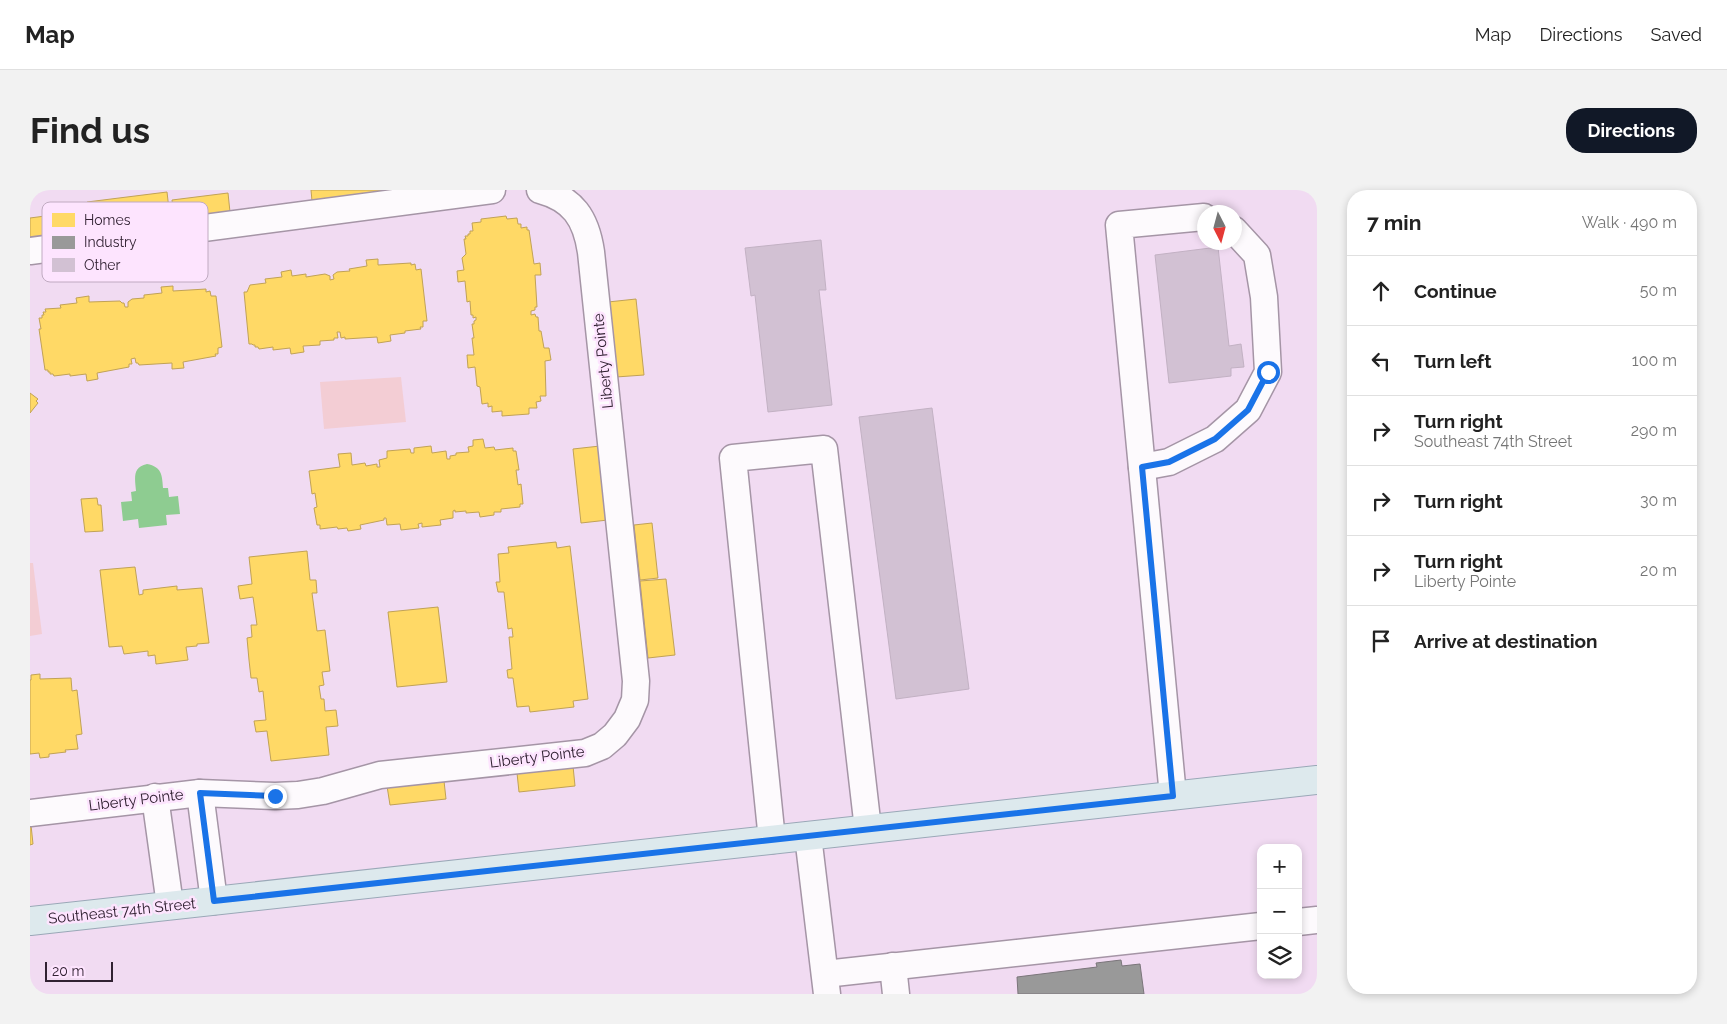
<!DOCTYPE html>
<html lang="en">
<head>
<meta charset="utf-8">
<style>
  body { margin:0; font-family:Raleway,sans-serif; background:#f2f2f2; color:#222 }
  .controls { position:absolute; right:15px; bottom:15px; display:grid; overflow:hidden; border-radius:10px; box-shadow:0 2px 8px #0003 }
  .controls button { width:45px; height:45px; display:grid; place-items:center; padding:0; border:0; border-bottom:1px solid #e0e0e0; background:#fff; color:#222; font:25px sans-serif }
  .compass { position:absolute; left:1167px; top:15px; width:45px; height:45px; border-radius:50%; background:#fff; box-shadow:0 2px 8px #0003; rotate:174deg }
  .scale { position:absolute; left:15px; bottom:12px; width:68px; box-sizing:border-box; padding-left:5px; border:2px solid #312132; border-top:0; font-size:14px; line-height:18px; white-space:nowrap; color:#312132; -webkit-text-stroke:4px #fde4fe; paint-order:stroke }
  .stop { position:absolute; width:15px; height:15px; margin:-11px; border:4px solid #1a73e8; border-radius:50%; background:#fff }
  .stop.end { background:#1a73e8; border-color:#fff; box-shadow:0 1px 5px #0008 }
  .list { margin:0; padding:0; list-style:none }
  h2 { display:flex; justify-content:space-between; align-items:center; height:65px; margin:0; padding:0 20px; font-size:21px }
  h2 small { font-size:16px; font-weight:400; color:#767676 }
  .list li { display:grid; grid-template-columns:32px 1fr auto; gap:15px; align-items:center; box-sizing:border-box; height:70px; padding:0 20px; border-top:1px solid #e0e0e0 }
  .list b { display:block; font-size:19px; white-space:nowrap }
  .list p { margin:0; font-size:16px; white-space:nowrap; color:#767676 }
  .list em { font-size:16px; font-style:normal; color:#767676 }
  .icon { flex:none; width:28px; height:28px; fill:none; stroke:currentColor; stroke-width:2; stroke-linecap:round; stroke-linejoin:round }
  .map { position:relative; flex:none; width:1287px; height:804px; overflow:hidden; border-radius:20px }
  header { display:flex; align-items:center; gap:30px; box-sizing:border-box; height:70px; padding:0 25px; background:#fff; border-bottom:1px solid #e0e0e0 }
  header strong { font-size:24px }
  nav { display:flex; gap:28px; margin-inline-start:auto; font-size:18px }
  .intro { display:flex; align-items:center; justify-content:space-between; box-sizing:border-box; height:120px; padding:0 30px }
  h1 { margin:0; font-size:35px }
  .button { padding:12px 22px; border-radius:20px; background:#111827; color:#fff; font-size:18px; font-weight:700 }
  main { display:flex; gap:30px; padding:0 30px }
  aside { flex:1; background:#fff; border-radius:20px; box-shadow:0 2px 8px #0003 }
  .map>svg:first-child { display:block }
  .green { fill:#f3cdd4 }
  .water { fill:#8ecc91 }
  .homes { fill:#ffd966; stroke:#c1a256 }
  .industry { fill:#999; stroke:#7a757a }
  .building { fill:#d2c1d3; stroke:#c2b1c3 }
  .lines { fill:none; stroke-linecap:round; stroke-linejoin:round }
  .minor-casing { stroke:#a595a6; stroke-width:29 }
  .major-casing { stroke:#9aa8b7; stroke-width:30 }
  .minor { stroke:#fdfafd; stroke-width:26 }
  .major { stroke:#dde9ed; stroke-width:28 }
  .route { stroke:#1a73e8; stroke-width:6 }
  .labels { text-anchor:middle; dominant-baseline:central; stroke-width:5; stroke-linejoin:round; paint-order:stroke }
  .street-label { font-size:15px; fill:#312132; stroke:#fde4fe }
  .key { fill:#fde4fe; stroke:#c0aac1; stroke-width:1 }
  .key-label { font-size:14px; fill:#312132 }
</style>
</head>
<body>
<header>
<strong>Map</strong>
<nav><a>Map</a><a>Directions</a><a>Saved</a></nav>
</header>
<div class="intro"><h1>Find us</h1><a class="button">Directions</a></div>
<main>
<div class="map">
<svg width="1287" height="804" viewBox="0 0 1287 804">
  <rect width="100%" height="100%" fill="#f1dbf2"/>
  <g class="green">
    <polygon points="371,187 376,232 294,239 290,192"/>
    <polygon points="0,373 3,373 12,444 0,446"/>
  </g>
  <path class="water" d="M117,274C132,277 132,285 133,298H138L139,307L148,306L150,324L136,325L137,335L109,338L108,329L93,331L91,312L102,311L101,302L106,301C105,289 102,277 117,274Z"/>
  <g class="homes">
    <polygon points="281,0 358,0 358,1 282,11"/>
    <polygon points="137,2 140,28 59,38 57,12"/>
    <polygon points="198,3 200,22 144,29 142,10"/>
    <polygon points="38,23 40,43 0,48 0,28"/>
    <polygon points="476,26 477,29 487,28 488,34 491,34 491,38 497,37 497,40 499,40 504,74 510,73 511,85 505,85 507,117 505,117 505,120 501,121 501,125 505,124 506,127 508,127 509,141 511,141 514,158 519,158 521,170 515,171 516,206 510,206 511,211 506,212 507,218 499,218 499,224 472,226 472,221 462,222 462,216 458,217 458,213 452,214 450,197 447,196 445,177 438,178 437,165 444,165 442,148 444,148 442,134 444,134 444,131 446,130 446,127 443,128 443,125 441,125 440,111 437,112 435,91 428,92 427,81 434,80 432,68 436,64 434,49 436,49 435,46 438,46 438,44 440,44 440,41 443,41 442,33 451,32 451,29"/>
    <polygon points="348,69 348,75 381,73 381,75 385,74 386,80 391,79 397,131 393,131 393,137 390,137 391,139 375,141 375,143 360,145 361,151 348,153 347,147 315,149 315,147 311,148 310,142 307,142 308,148 304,148 304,150 290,151 290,155 273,156 274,162 261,164 260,158 243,160 243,157 229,159 228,157 225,157 225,155 223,155 222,154 219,154 214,102 217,102 220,95 236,93 235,89 252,87 251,82 261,80 262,86 276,84 276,87 295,84 300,86 300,90 304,89 303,85 307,82 320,81 319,79 337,76 336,70"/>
    <polygon points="143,96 143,101 176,99 176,102 180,101 181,106 186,106 192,157 188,158 188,164 185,164 186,166 153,172 154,178 142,179 142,173 109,175 108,173 106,173 105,168 101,169 102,174 99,174 99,177 67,183 68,189 57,191 56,184 40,186 40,184 24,186 23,184 20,184 20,182 18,182 18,180 15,180 9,139 11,139 9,128 12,128 12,125 14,125 13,122 16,122 15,119 31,118 30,115 47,113 46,108 59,106 59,112 90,111 92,113 94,113 95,117 98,117 98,112 102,109 114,108 114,105 132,103 131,97"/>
    <polygon points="606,109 614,185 586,187 578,112"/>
    <polygon points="0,203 8,209 6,211 8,213 0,223"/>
    <polygon points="453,249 455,258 464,257 465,260 483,258 483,261 486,261 489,280 486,280 488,295 491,294 493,314 490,314 490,317 471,319 471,322 464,322 464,325 450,327 449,322 436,323 436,321 425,322 425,320 423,321 423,328 410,330 411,335 392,337 392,333 388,334 389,338 371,340 370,334 357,335 356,328 354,328 354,330 330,335 331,339 318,341 317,338 308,339 307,337 290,339 290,335 287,335 284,318 287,317 285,303 282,304 279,281 310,277 308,264 321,263 322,275 335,273 336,276 347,274 347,277 350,277 349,270 357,268 357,261 380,259 381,263 384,263 384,258 401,256 402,263 416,261 417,269 420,269 420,266 426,265 426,263 439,262 438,257 443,256 443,250"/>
    <polygon points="570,256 578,330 551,333 543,259"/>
    <polygon points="67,308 68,315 71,315 73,341 55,342 51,309"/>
    <polygon points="622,333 628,388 610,390 604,335"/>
    <polygon points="526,352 527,358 540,356 558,509 543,511 544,517 500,522 499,516 487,517 483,488 478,488 477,480 482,479 479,447 483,447 482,438 478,439 474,402 468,402 466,392 470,392 468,364 479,363 478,357"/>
    <polygon points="277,361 280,390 286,390 287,403 282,403 287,441 295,440 300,481 292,482 294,495 289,496 291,509 294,509 295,521 306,520 308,536 296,537 299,565 241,571 237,541 226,542 224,531 236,530 233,501 229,502 227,488 221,488 219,470 217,448 222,447 221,435 227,435 223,407 210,409 208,396 222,394 219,367"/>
    <polygon points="105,377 109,405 113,404 113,400 147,396 147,400 172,398 179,453 167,454 167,456 156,457 158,470 126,474 125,465 118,466 118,461 94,464 92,456 79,457 70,380"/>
    <polygon points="636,389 645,465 618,468 610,391"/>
    <polygon points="408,417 417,492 367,497 358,422"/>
    <polygon points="10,484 10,489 41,488 42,501 47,500 52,544 46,545 48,559 35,560 36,562 19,564 19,567 10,568 9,563 0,564 0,490 1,490 1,485"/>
    <polygon points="543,576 545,596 489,602 487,583"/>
    <polygon points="414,591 416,609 360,615 357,596"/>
    <polygon points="1,635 3,654 0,655 0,636"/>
  </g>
  <polygon class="industry" points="1091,770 1092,776 1110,774 1114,804 988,804 987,787 1067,777 1066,773"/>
  <g class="building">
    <polygon points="791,50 796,100 789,100 802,215 738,222 725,105 721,106 715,58"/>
    <polygon points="1188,57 1199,156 1211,154 1214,177 1201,178 1201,186 1139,193 1125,65"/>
    <polygon points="902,218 939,499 866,509 829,227"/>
  </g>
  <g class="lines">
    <g class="minor-casing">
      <g id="minor">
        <polyline points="0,61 462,0"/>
        <polyline points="1112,277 1139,272 1185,249 1218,220 1238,182 1234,107 1227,65 1204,40"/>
        <polyline points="170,603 184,711"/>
        <polyline points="1143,606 1089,35 1174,27"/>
        <polyline points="125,607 140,715"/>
        <path d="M0,623L170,603L245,606L268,605L293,601L350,585L555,563L572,556L585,545L597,529L605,510L606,491L561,62C556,28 543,9 510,0"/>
        <polyline points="778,646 797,804"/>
        <polyline points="742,650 703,268 794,259 838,639"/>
        <polyline points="1268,732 1287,730"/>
        <polyline points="863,776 866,804"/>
        <polyline points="795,784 1231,736"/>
      </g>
    </g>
    <g class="major-casing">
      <polyline id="major" points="0,731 1287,590"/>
    </g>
    <use href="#minor" class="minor"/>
    <use href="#major" class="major"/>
  </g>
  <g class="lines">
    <polyline class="route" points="245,606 170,603 184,711 1143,606 1112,277 1139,272 1185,249 1218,220 1238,182"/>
  </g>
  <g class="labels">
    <g class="street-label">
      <text transform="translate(573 171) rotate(-96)">Liberty Pointe</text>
      <text transform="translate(507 567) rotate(-7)">Liberty Pointe</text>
      <text transform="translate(106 610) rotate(-7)">Liberty Pointe</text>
      <text transform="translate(92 721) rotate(-6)">Southeast 74th Street</text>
    </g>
  </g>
  <rect x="12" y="12" width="166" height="80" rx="8" class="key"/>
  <rect x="22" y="23" width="23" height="14" fill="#ffd966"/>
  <rect x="22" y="46" width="23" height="13" fill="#999"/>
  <rect x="22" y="68" width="23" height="14" fill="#d2c1d3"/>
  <g class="key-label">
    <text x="54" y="35">Homes</text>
    <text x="54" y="57">Industry</text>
    <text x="54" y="80">Other</text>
  </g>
</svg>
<div class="controls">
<button>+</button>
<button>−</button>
<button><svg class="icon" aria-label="layers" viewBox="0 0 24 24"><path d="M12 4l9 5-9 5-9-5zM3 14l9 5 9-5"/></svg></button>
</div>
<svg class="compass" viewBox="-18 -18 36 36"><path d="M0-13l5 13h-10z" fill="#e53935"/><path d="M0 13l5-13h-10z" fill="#767676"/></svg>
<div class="scale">20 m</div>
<div class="stop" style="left:1238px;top:182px"></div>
<div class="stop end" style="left:245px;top:606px"></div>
</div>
<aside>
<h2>7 min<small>Walk · 490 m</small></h2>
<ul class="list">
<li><svg class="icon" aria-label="ahead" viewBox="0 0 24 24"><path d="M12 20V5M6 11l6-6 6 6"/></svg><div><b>Continue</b></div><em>50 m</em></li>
<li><svg class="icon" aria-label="left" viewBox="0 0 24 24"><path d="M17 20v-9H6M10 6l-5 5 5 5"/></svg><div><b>Turn left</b></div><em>100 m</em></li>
<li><svg class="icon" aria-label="right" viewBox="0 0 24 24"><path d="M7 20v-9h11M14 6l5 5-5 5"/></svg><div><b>Turn right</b><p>Southeast 74th Street</p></div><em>290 m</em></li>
<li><svg class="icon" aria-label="right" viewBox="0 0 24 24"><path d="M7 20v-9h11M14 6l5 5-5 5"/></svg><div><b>Turn right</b></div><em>30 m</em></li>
<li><svg class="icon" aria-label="right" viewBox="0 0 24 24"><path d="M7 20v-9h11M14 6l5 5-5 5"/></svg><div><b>Turn right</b><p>Liberty Pointe</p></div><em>20 m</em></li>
<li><svg class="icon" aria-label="arrive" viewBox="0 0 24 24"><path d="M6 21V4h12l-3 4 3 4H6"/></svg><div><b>Arrive at destination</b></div></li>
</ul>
</aside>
</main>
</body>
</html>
